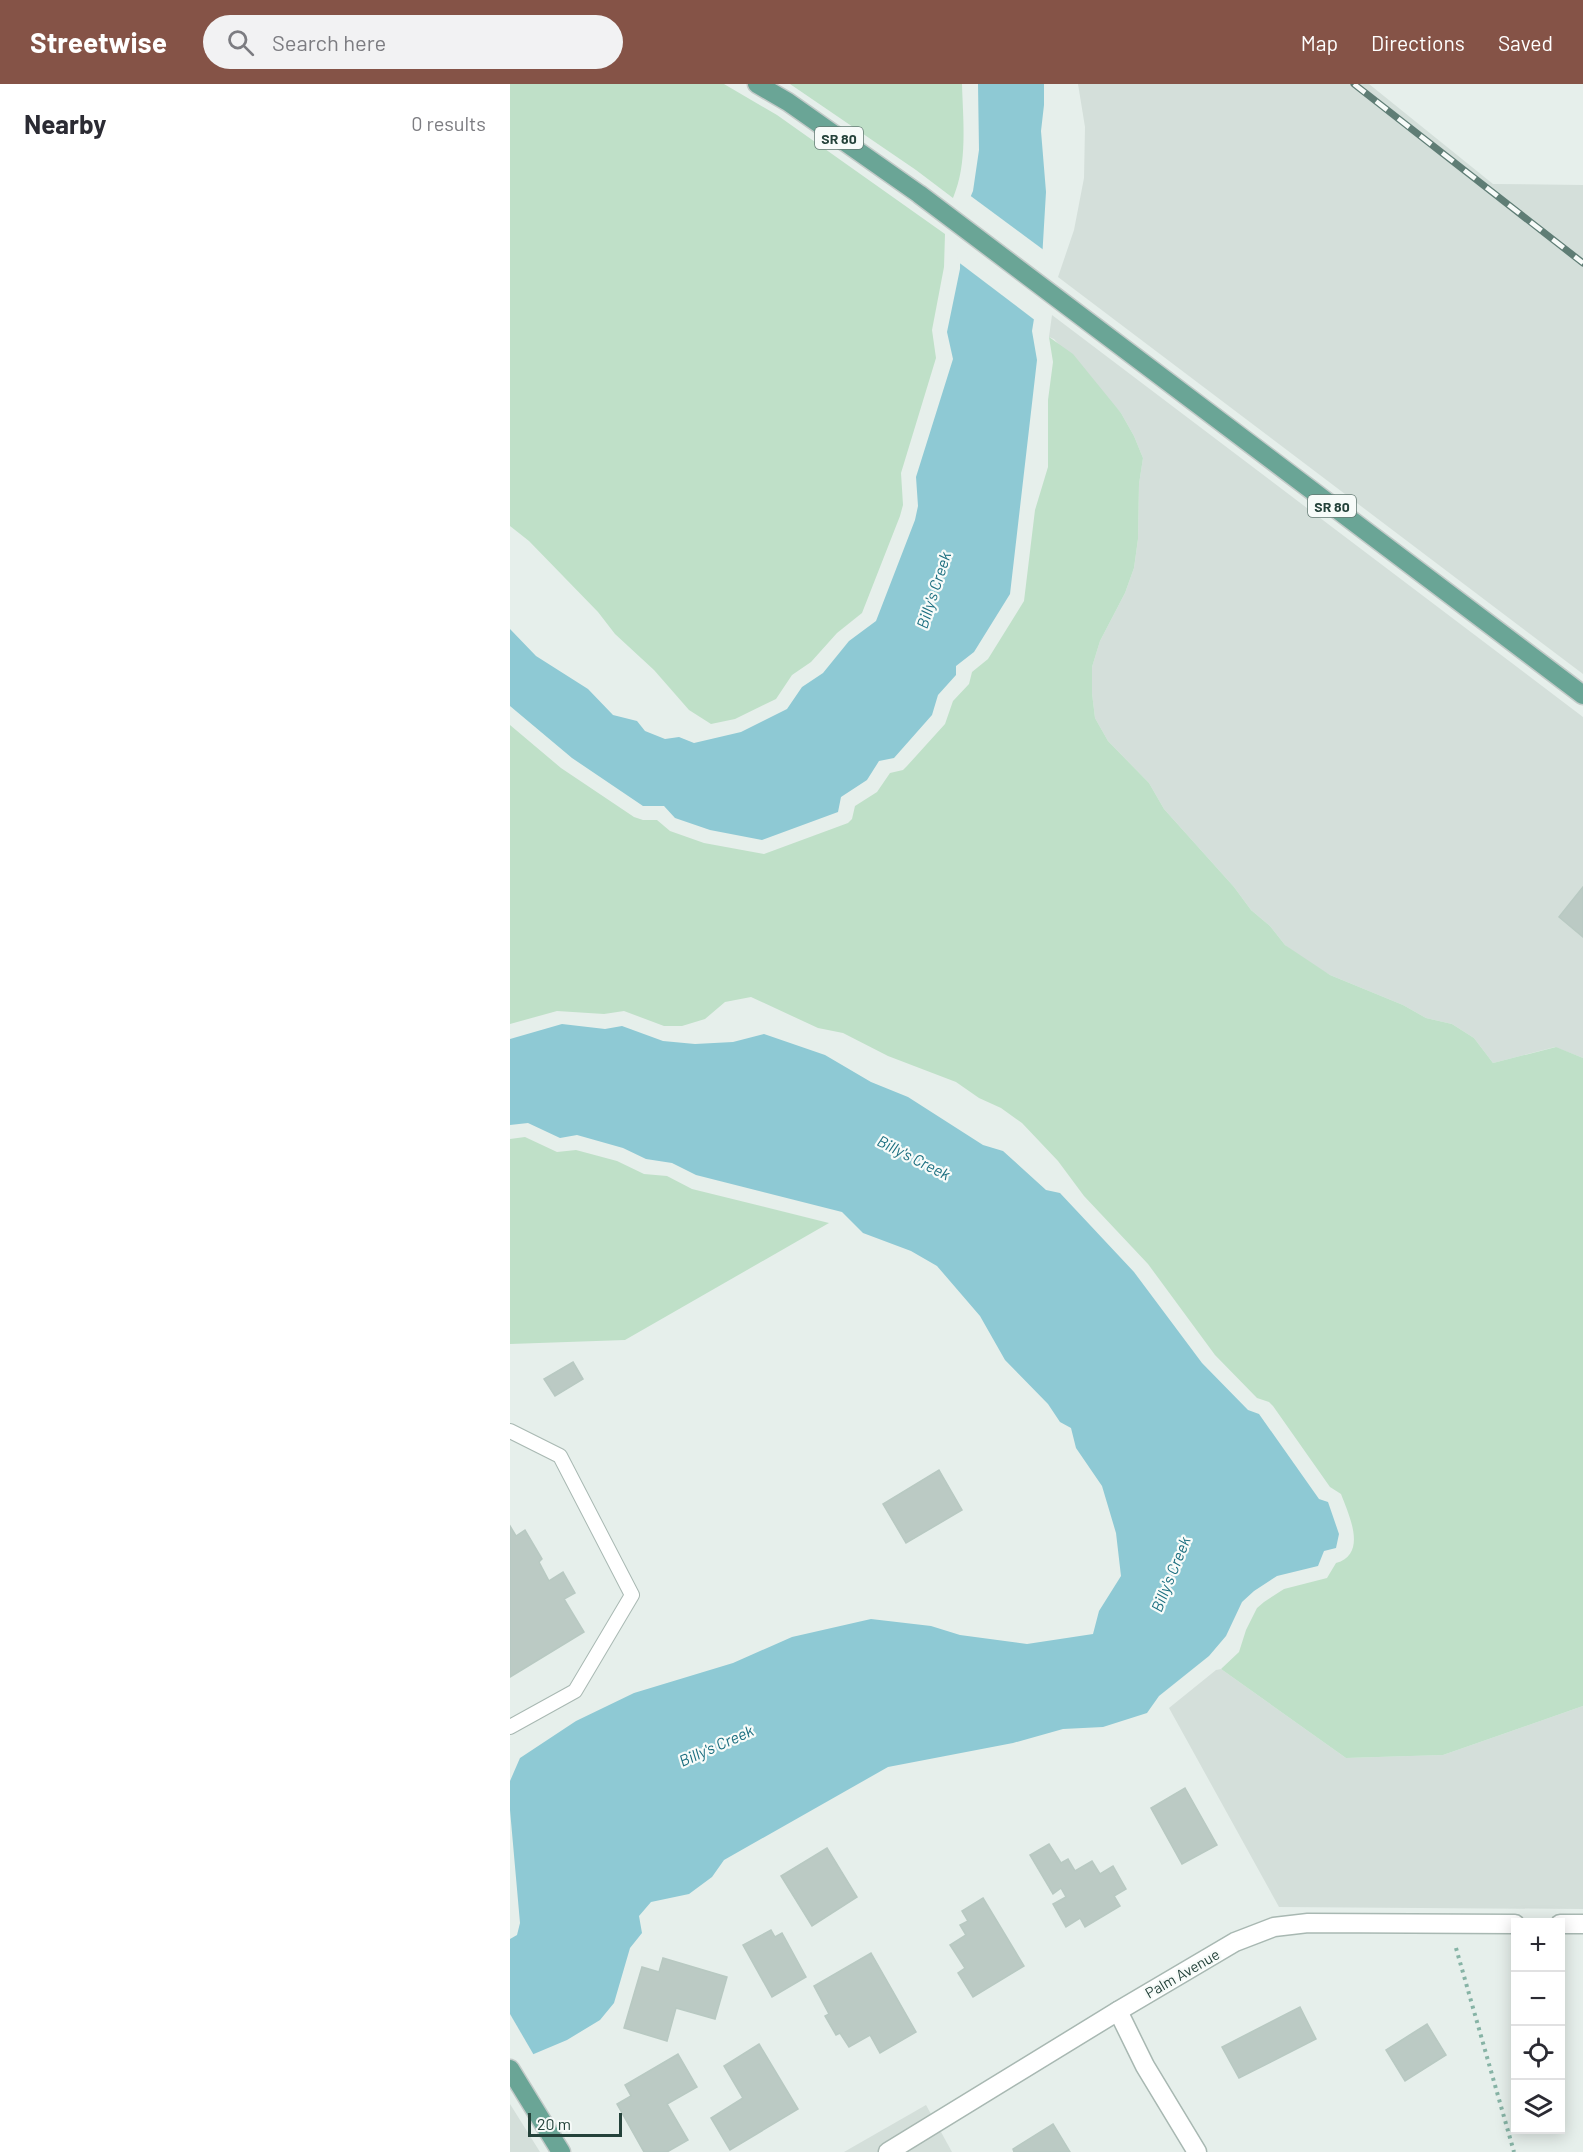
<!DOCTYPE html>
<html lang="en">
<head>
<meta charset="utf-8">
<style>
  body { margin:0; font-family:Barlow,sans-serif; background:#f2f2f3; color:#2b2b33 }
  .controls { position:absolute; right:18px; bottom:18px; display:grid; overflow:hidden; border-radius:0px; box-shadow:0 3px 15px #0003 }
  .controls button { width:54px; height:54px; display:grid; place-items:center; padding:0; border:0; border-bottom:2px solid #e1e1e2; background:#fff; color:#2b2b33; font:30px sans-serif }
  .scale { position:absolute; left:18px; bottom:15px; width:94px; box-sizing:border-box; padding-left:6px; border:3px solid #24423a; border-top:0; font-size:16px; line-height:21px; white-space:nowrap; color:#24423a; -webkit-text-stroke:4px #f7fbf9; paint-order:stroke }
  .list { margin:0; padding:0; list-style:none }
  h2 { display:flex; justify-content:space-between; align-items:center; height:78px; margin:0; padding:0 24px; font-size:26px }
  h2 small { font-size:20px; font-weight:400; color:#7c7c81 }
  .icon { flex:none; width:33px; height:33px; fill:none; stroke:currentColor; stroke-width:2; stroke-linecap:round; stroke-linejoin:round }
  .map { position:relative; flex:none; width:1073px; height:2068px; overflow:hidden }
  header { display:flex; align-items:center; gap:36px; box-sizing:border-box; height:84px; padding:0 30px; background:#855347; color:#fff }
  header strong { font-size:28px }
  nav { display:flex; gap:33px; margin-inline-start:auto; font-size:21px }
  .search { width:420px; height:54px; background:#f2f2f3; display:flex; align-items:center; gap:15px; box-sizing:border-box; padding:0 21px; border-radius:33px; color:#7c7c81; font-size:22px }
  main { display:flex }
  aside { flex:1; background:#fff }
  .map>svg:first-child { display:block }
  .built { fill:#d4dfda }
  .green { fill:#bfe0c8 }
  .water { fill:#8ec9d4 }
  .pier { fill:#e6efeb }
  .building { fill:#bbcac4; stroke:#b8c9c2; stroke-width:1.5 }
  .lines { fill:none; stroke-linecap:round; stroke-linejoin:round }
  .lane-casing { stroke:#a8b8b2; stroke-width:16 }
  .street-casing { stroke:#a8b8b2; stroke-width:21 }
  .primary-casing { stroke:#c2cac8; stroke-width:21 }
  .path { stroke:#86b3a5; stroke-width:4; stroke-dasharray:3 4.5; stroke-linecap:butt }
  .lane { stroke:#fff; stroke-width:14 }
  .street { stroke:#fff; stroke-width:18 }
  .primary { stroke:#6aa596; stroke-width:18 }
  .rail-casing { stroke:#5f7d75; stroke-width:7 }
  .rail { stroke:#f7fbf9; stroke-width:4.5; stroke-dasharray:14; stroke-linecap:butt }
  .labels { text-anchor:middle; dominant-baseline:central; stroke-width:4.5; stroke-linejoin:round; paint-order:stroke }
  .shield { fill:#f7fbf9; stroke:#637a73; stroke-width:1.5 }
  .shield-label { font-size:14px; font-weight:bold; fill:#24423a }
  .street-label { font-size:15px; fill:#24423a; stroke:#f7fbf9 }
  .water-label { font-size:16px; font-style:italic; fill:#1c6f80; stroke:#f7fbf9 }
</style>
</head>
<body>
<header>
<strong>Streetwise</strong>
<div class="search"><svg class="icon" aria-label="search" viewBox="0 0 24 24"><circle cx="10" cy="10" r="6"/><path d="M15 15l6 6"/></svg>Search here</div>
<nav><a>Map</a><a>Directions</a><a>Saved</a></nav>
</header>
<main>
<aside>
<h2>Nearby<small>0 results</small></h2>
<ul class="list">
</ul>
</aside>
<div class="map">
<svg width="1073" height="2068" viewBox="0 0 1073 2068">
  <rect width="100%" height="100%" fill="#e6efeb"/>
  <g class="built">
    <polygon points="568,0 859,0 983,100 1073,101 1073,590 548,193 564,146 574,94 575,43"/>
    <polygon points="542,231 1073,633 1073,974 1045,963 983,979 964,954 942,940 916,934 893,921 820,891 797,878 775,861 760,842 741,826 724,803 654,725 639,699 598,657 585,634 582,609 582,583 590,557 615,509 624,484 628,455 629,400 633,374 624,352 611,329 544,255 539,253"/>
    <polygon points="711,1585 836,1674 933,1671 1073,1622 1073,1825 769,1823 659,1624 706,1586"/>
    <polygon points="0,2020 30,2068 0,2068"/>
    <polygon points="416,2021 442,2068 334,2068"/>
  </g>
  <g class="green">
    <polygon points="0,0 214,0 267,31 435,150 434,183 422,246 426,274 391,389 393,421 390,432 352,529 327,549 301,578 282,591 266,615 225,635 201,640 179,626 144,586 105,550 88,528 19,457 0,442"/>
    <path d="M280,0H452C453,37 458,79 443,114L406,86Z"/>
    <path d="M539,253L563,270L611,329L624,352L633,374L629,400L628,455L624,484L615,509L590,557L582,583V609L585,634L598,657L639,699L654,725L724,803L741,826L760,842L775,861L820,891L893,921L916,934L942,940L964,954L983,979L1046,963L1073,974V1622L933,1671L836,1674L711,1585L729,1568L736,1546L747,1524L754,1518L774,1505L817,1494L826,1479C858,1470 839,1431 831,1410L820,1403L763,1322L759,1318L747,1314L705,1271L638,1180L574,1112L548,1077L512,1039L491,1024L469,1014L446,998L378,972L333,949L308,944L241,913L215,918L195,935L172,942H154L114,927L94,930L47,927L0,940V641L51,684L124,733L133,736H147L160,747L194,759L254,770L338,739L342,735L345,722L367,708L380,689L393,686L397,682L435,640L443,617L459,600L462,588L478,575L514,517L525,426L538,383V316L543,278Z"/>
    <polygon points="15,1053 47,1068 66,1066 107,1077 134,1090 157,1092 182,1105 319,1139 115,1256 0,1260 0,1055"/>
  </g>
  <g class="water">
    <polygon points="468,0 534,0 534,21 531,47 536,108 531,192 522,247 527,276 500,510 464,568 446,582 446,591 428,611 422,631 384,674 369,677 357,696 331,713 328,728 252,756 200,746 165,734 154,722 133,722 62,674 0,622 0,545 26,572 78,605 103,631 127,637 135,647 155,655 169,653 184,659 231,648 277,625 292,603 313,589 339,557 366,537 405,436 408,422 406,393 443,275 437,248 450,185 451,135 463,107 469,66"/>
    <polygon points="52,940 95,945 112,942 153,957 185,960 223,958 254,950 315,971 361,998 398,1013 473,1061 493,1067 536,1106 550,1109 624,1188 692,1279 738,1326 749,1330 809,1415 818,1418 829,1450 826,1464 814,1467 808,1482 767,1492 744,1507 732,1518 716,1552 699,1572 649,1612 637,1629 593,1643 553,1645 503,1659 378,1683 214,1776 202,1793 179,1810 141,1818 129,1832 132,1849 120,1864 104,1919 90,1936 57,1956 0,1980 0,1855 7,1851 10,1839 0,1726 0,1697 10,1674 66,1637 124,1609 223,1579 282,1553 361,1535 421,1542 450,1551 517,1560 583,1550 589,1527 611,1492 606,1449 592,1402 566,1364 561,1344 550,1338 538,1320 495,1276 470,1232 427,1182 401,1167 353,1149 332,1128 186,1091 162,1079 136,1075 113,1064 67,1051 50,1054 18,1039 0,1041 0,955"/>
  </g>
  <g class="pier">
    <polygon points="458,110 535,167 534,193 526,237 447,177 448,135"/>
    <polygon points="0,1930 25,1973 0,1983"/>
  </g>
  <g class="building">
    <polygon points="1073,803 1073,853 1049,833"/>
    <polygon points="63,1278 73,1295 45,1312 34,1295"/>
    <polygon points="429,1386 452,1426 396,1459 373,1420"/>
    <polygon points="0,1442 6,1452 15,1446 32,1475 29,1478 39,1497 53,1488 65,1509 54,1515 74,1548 0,1593"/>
    <polygon points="675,1704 707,1761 672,1780 641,1724"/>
    <polygon points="539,1760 551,1779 558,1775 565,1787 582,1777 590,1790 603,1782 616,1805 604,1812 610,1822 575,1843 570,1834 556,1843 543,1820 556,1813 551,1804 543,1810 520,1771"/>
    <polygon points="317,1764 347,1813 302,1842 271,1792"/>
    <polygon points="473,1814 514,1882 463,1913 448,1889 455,1884 440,1861 456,1851 450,1841 458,1837 452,1827"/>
    <polygon points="261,1846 265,1853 272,1849 296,1893 262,1913 233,1861"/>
    <polygon points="361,1869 406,1948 370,1969 360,1951 339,1963 330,1949 326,1951 315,1932 319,1930 304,1902"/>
    <polygon points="153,1874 217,1893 205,1935 166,1924 157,1957 114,1944 132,1883 149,1888"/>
    <polygon points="790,1923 806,1955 729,1994 712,1963"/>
    <polygon points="917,1940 936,1971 895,1997 876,1966"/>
    <polygon points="249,1960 288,2025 220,2066 201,2034 233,2014 214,1982"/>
    <polygon points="168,1970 187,2003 157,2020 178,2056 157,2068 134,2068 107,2020 121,2012 115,2001"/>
    <polygon points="543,2040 560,2068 504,2068 503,2065"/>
  </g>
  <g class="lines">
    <g class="lane-casing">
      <polyline id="lane" points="0,1347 50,1372 122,1511 65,1607 0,1643"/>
    </g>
    <g class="street-casing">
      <g id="street">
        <polyline points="1050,1840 1073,1840"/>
        <polyline points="608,1927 635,1982 687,2068"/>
        <polyline points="378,2068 608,1927 725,1858 764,1843 798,1839 1005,1840"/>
      </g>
    </g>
    <g class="primary-casing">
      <g id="primary">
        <polyline points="247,0 278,18 409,110 1073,611"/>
        <polyline points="0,1985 51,2068"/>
      </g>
    </g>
    <polyline class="path" points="946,1864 1004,2068"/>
    <use href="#lane" class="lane"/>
    <use href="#street" class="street"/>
    <use href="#primary" class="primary"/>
    <g class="rail-casing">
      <polyline id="rail" points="844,0 1073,179"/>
    </g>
    <use href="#rail" class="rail"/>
  </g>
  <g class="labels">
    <g class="shield">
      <rect x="305" y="43" width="48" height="22" rx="4.5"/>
      <rect x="798" y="411" width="48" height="22" rx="4.5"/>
    </g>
    <g class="shield-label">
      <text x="329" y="54">SR 80</text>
      <text x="822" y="422">SR 80</text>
    </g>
    <g class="street-label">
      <text transform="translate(672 1889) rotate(-30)">Palm Avenue</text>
    </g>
    <g class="water-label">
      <text transform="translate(423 506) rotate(-72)">Billy's Creek</text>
      <text transform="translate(404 1073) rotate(27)">Billy's Creek</text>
      <text transform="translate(660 1490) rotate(-68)">Billy's Creek</text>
      <text transform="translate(206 1661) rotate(-24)">Billy's Creek</text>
    </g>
  </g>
</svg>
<div class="controls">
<button>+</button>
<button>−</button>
<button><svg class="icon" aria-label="locate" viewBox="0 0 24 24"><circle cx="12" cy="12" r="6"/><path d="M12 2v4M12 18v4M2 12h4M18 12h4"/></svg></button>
<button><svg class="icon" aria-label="layers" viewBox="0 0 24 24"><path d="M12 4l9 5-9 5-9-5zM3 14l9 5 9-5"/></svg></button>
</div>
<div class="scale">20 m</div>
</div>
</main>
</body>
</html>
